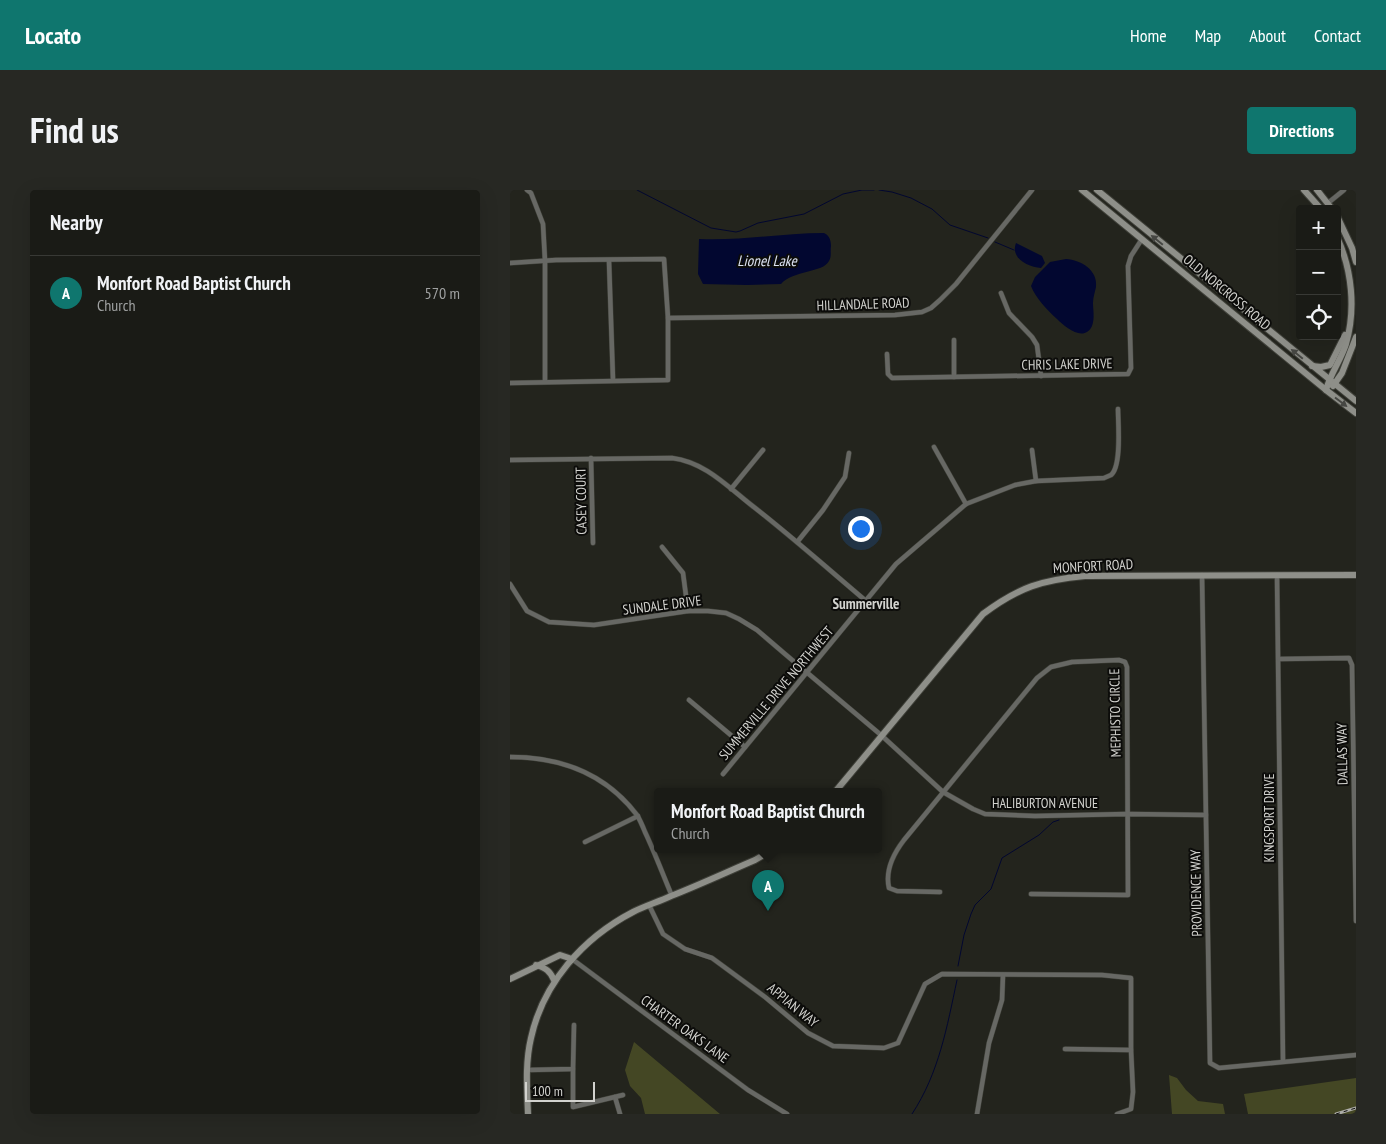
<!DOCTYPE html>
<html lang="en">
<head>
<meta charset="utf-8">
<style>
  body { margin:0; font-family:"PT Sans Narrow",sans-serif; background:#272823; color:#f1f3f6 }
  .controls { position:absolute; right:15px; top:15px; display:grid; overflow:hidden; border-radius:5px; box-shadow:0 5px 20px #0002 }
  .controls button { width:45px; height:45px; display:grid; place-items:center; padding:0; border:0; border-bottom:1px solid #383935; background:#1a1b16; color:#f1f3f6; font:25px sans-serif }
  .scale { position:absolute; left:15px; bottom:12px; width:70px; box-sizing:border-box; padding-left:5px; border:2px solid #d2d2ce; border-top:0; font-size:14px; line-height:18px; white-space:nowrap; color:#d2d2ce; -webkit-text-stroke:4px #0c0c0a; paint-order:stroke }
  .you { position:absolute; left:350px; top:338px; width:18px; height:18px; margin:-12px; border:4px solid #fff; border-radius:50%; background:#1a73e8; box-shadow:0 0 0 8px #1a73e833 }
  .badge { display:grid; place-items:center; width:32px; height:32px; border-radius:50%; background:#0f766e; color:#fff; font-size:16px; font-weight:700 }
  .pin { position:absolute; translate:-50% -41px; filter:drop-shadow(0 1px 2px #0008) }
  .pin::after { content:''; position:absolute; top:26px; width:18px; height:15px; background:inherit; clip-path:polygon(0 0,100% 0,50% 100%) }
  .popup { position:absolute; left:144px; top:598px; width:228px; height:65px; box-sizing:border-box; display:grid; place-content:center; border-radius:5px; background:#1a1b16; filter:drop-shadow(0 1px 4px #0005); font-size:16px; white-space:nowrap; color:#9fa1a1 }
  .popup b { font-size:19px; color:#f1f3f6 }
  .popup::after { content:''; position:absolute; left:50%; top:100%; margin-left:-10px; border:10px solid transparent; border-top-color:#1a1b16 }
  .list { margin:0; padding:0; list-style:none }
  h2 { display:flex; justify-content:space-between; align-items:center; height:65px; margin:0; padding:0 20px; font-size:21px }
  h2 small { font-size:16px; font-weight:400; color:#9fa1a1 }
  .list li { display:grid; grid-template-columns:32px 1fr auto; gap:15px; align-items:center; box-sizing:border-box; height:75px; padding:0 20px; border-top:1px solid #383935 }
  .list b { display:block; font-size:19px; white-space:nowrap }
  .list p { margin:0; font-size:16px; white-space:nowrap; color:#9fa1a1 }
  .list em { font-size:16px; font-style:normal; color:#9fa1a1 }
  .icon { flex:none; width:28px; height:28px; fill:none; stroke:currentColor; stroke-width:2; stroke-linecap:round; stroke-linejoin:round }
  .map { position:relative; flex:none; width:846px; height:924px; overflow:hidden; border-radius:5px }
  header { display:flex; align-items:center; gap:30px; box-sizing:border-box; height:70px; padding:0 25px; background:#0f766e; color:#fff }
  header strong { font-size:24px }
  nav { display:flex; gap:28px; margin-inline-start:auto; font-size:18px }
  .intro { display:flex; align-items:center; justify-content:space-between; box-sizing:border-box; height:120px; padding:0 30px }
  h1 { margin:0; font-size:35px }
  .button { padding:12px 22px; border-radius:5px; background:#0f766e; color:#fff; font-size:18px; font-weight:700 }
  main { display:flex; gap:30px; padding:0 30px }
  aside { flex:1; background:#1a1b16; border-radius:5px; box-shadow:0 5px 20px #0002 }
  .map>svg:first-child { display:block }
  .green { fill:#444724 }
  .water { fill:#020730 }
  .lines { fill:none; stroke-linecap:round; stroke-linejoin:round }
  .stream { stroke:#020730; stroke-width:1 }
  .street-casing { stroke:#3f4039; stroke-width:5.5 }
  .secondary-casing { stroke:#3f4039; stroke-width:8 }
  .street { stroke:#676864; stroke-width:4.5 }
  .secondary { stroke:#8e8f89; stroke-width:6 }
  .rail-casing { stroke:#ababa7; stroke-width:3 }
  .rail { stroke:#0c0c0a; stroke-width:1; stroke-dasharray:4; stroke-linecap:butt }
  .oneway { fill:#464743 }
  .labels { text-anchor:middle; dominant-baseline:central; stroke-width:4; stroke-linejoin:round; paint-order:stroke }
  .street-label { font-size:14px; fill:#d2d2ce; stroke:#0c0c0a }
  .water-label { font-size:15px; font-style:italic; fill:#dce2f2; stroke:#0c0c0a }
  .neighbourhood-label { font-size:15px; font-weight:bold; fill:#d2d2ce; stroke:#0c0c0a }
</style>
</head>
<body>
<header>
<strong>Locato</strong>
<nav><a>Home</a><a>Map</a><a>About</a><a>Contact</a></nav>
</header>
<div class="intro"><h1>Find us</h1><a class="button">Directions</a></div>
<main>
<aside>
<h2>Nearby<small></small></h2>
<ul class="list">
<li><span class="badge">A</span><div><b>Monfort Road Baptist Church</b><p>Church</p></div><em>570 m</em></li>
</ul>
</aside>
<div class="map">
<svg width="846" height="924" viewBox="0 0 846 924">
  <rect width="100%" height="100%" fill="#23241d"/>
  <g class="green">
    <polygon points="124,852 210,924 135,924 131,908 120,896 115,880"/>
    <polygon points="659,885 667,888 676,900 688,911 713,914 715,924 662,924"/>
    <polygon points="846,888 846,924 738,924 734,904"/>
  </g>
  <g class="water">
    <path d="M314,43C319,45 321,50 321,56C320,61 322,66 319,71C313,83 283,80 271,94L237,95L193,94L188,84L189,49C231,51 273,43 314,43Z"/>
    <path d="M506,53L532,66L535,73L531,78C518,77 500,68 506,53Z"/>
    <path d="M556,69C571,70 588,80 586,97C585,102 583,107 583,113C583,120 585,128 582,136C574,153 555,137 547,129C538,121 525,107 521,96L525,87L540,72Z"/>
  </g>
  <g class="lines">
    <g class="stream">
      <polyline points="127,0 201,38 226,42 230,41 248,33 294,24 333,4 352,0 364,0"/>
      <polyline points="369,0 382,2 401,8 422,19 440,35 478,48"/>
      <polyline points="485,52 504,60"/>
      <polyline points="571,618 576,615 579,609"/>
      <polyline points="448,776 454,745 461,724 465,715 481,699 492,668 529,645 543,632 549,630"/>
      <path d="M402,924C429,883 437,837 447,790"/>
    </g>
    <g class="street-casing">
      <g id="street">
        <polyline points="17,0 21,3 33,34 35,71 35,191"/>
        <polyline points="818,13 834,0"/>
        <polyline points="99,71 103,190"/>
        <polyline points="0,73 46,70 154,69 158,128 158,190 0,193"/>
        <polyline points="491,103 499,123 522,147 527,155 531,186"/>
        <polyline points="158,128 385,125 412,122 421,118 430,110 446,94 522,0"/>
        <polyline points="444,150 444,187"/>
        <polyline points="377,164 378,184 382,188 618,184 621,178 618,76 621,66 632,49"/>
        <polyline points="424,257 456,314"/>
        <polyline points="522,260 526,291"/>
        <polyline points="81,268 83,353"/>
        <path d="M0,270L162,268C194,272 216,295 240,314C280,345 317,378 356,411"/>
        <polyline points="221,299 253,260"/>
        <polyline points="288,351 313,320 335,287 339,263"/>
        <polyline points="152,357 173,383 178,421"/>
        <polyline points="692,385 700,873 709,878 846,865"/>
        <polyline points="767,385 773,871"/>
        <polyline points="0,394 17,421 39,432 84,435 178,421 198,421 216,423 229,429 247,440 275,464 371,545 433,602 463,619 475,624 525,626 617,624 696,625"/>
        <polyline points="769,469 839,468 842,475 846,731"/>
        <polyline points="179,510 235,557"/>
        <path d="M0,567C51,567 95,583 127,625C130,630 133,637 135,642C145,663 153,685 162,706"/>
        <path d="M213,584L386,374L456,314L505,295L526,291L594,288C594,288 601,285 601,285C612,276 608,232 608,219"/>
        <polyline points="75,652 128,626"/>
        <path d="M430,702L387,701L379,698C375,681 384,663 394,650L527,488L541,477L562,472L609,470L615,472L617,477L618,705L521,704"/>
        <polyline points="139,715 153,744 175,759 202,768 255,807 298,843 323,856 374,858 388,853 415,794 432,784 592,785 621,788 621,860 623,902 621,919 607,924"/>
        <polyline points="62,769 238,900 277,924"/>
        <polyline points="555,859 621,860"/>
        <polyline points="63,879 63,917 113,905"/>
        <polyline points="17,880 63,879 64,835"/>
        <polyline points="105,907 110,924"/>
        <polyline points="467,924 479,853 492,810 493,785"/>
      </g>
    </g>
    <g class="secondary-casing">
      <g id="secondary">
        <polyline points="572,0 816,200 846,223"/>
        <polyline points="587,0 846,211"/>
        <polyline points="794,0 811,19"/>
        <polyline points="807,0 822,19"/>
        <polyline points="827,26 842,58 846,72"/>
        <polyline points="802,176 811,177 820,175 835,145"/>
        <polyline points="823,196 832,183 846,147"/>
        <path d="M816,200C820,184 831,170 836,154C846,119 842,80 827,47"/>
        <path d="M325,602L473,424C509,397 532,390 575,386L846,385"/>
        <path d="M26,775C36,778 40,781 44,790"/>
        <polyline points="0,789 50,765 62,769"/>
        <path d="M18,924C17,899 15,873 21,848C33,793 73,748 123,722C135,716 148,712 161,706C189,695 217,682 245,670L262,660"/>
      </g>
    </g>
    <use href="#street" class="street"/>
    <use href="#secondary" class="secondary"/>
    <g class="rail-casing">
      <polyline id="rail" points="826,924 846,918"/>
    </g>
    <use href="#rail" class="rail"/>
  </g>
  <defs><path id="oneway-solid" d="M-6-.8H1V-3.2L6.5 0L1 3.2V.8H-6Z" transform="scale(1.25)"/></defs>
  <g class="oneway">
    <use href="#oneway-solid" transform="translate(647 50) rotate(-141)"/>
    <use href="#oneway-solid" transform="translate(787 164) rotate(-141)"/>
    <use href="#oneway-solid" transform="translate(831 212) rotate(37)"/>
  </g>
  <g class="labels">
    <g class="street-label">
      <text transform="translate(717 102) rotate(40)">OLD NORCROSS ROAD</text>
      <text transform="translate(353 114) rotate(-2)">HILLANDALE ROAD</text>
      <text transform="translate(557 174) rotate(-1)">CHRIS LAKE DRIVE</text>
      <text transform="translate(71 311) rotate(-91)">CASEY COURT</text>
      <text transform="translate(583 376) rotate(-3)">MONFORT ROAD</text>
      <text transform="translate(152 415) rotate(-7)">SUNDALE DRIVE</text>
      <text transform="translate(266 503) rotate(-50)">SUMMERVILLE DRIVE NORTHWEST</text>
      <text transform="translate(605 523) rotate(-91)">MEPHISTO CIRCLE</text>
      <text transform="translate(832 564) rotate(-91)">DALLAS WAY</text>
      <text x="535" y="613">HALIBURTON AVENUE</text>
      <text transform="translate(759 628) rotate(-90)">KINGSPORT DRIVE</text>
      <text transform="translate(686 703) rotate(-91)">PROVIDENCE WAY</text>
      <text transform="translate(283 815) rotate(39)">APPIAN WAY</text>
      <text transform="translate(175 839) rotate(36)">CHARTER OAKS LANE</text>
    </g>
    <g class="water-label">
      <text x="257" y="70">Lionel Lake</text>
    </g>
    <g class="neighbourhood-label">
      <text x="356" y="413">Summerville</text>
    </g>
  </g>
</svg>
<div class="controls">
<button>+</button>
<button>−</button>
<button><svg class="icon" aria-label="locate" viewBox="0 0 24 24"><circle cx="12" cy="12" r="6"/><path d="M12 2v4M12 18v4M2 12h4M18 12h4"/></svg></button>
</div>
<div class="scale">100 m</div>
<div class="you"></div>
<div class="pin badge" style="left:258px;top:721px">A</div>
<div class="popup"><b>Monfort Road Baptist Church</b>Church</div>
</div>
</main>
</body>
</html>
